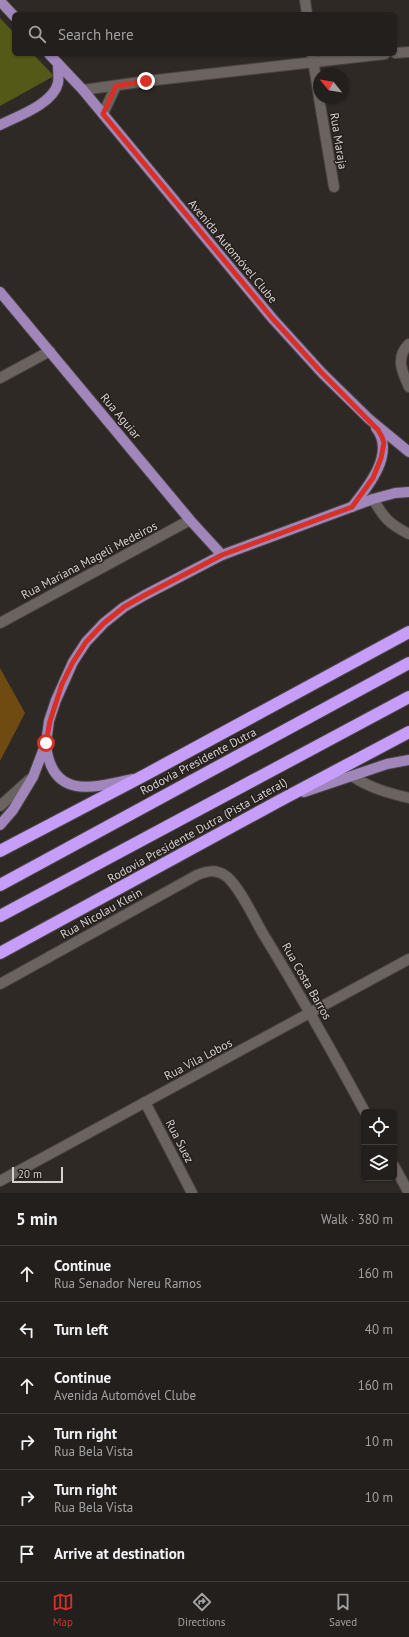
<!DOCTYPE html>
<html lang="en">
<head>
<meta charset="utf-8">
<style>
  body { margin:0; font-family:"PT Sans",sans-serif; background:#2b2725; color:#f1f3f6 }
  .controls { position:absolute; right:12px; bottom:12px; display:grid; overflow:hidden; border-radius:6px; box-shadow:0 1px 3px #0004 }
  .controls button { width:36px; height:36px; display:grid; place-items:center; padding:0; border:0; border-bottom:1px solid #403d3b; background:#231f1c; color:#f1f3f6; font:20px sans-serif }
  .compass { position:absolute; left:313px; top:68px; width:36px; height:36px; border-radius:50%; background:#231f1c; box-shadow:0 1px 3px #0004; rotate:300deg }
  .scale { position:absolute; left:12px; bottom:10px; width:51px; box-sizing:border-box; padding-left:4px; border:2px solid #d5d1cf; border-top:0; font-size:11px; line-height:14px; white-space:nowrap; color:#d5d1cf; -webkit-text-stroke:3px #251f1c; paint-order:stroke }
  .stop { position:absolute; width:12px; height:12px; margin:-9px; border:3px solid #d93025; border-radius:50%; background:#fff }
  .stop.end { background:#d93025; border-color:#fff; box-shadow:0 1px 4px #0008 }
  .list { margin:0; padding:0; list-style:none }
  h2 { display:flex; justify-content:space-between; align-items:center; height:52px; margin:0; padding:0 16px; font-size:17px }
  h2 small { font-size:13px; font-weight:400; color:#a3a2a3 }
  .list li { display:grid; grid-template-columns:26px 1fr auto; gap:12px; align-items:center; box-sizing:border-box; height:56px; padding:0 16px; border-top:1px solid #403d3b }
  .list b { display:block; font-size:15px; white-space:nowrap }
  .list p { margin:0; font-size:13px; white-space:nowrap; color:#a3a2a3 }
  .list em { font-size:13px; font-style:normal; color:#a3a2a3 }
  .icon { flex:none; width:22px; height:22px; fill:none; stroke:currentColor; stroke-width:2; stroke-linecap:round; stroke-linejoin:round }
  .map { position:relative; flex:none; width:409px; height:1193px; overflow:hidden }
  .search { position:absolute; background:#231f1c; box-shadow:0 1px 3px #0004; left:12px; right:12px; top:12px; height:44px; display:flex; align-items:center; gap:10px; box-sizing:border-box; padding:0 14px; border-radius:6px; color:#a3a2a3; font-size:15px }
  .sheet { height:388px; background:#231f1c }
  nav { display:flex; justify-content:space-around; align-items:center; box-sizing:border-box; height:56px; border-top:1px solid #403d3b; background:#231f1c; font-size:11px; color:#a3a2a3 }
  nav a { display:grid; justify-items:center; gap:2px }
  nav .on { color:#d93025 }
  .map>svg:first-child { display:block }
  .green { fill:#545918 }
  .building { fill:#6f4b12 }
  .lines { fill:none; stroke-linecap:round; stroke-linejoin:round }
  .minor-casing { stroke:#484441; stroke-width:12 }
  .major-casing { stroke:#484441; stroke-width:12 }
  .highway-casing { stroke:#484441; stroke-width:14 }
  .minor { stroke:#6a635f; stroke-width:10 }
  .major { stroke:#a186bb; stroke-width:10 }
  .highway { stroke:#c69df8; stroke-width:12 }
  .route { stroke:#d93025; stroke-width:5 }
  .labels { text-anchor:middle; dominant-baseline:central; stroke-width:3; stroke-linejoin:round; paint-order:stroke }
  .street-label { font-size:12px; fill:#d5d1cf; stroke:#251f1c }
</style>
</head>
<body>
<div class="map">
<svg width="409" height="1193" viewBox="0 0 409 1193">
  <rect width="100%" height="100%" fill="#2f2926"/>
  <polygon class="green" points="0,18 14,33 14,54 33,54 54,76 0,106"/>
  <polygon class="building" points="0,668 25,713 0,761"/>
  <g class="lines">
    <g class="minor-casing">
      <g id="minor">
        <polyline points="305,0 307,14"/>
        <polyline points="395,53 409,52"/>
        <polyline points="312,54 319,97"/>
        <polyline points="83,90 147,81 385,54"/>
        <polyline points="319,98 334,187"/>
        <polyline points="103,114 116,86"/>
        <path d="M409,344C395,357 402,372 409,387"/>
        <polyline points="0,378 50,351"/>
        <path d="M373,499C384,518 389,524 409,534"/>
        <polyline points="0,623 190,520"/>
        <path d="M352,776C370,788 388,793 409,798"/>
        <polyline points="0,806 30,779"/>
        <path d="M0,984L197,875C207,871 216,869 226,876C239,886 253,916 262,932C298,991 332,1051 365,1112"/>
        <polyline points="145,1102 192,1193"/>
        <polyline points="394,1166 409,1193"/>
        <polyline points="0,1181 409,959"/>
      </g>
    </g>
    <g class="major-casing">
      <g id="major">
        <polyline points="0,1 14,16"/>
        <polyline points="49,54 83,90 272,318 322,373 369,419 409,452"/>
        <path d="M0,125C18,116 53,104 58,83C59,78 58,70 58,64"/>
        <polyline points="0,292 190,520 222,555"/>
        <path d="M352,507C368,487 396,453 376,428"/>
        <path d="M46,745C52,800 93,788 132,779"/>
        <polyline points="304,792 387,764 409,760"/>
        <polyline points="0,825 13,810 33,777 46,743 49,721 56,700 73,662 86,642 104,623 124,607 145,595 222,555 373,499 395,493 409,492"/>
      </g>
    </g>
    <g class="highway-casing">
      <g id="highway">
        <polyline points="0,851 145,775 409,632"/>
        <polyline points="0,885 409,663"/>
        <polyline points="0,916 409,697"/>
        <polyline points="0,953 279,801 409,732"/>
      </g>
    </g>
    <use href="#minor" class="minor"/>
    <use href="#major" class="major"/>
    <use href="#highway" class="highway"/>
  </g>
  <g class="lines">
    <polyline class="route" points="46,743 50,721 62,684 73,662 86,642 104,623 124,607 145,595 222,555 352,507 373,478 381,458 384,443 382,437 378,430 322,373 272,318 103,114 116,86 146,81"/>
  </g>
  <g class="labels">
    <g class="street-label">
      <text transform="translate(339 141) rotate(81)">Rua Maraja</text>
      <text transform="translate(233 251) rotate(50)">Avenida Automóvel Clube</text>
      <text transform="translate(121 416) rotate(50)">Rua Aguiar</text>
      <text transform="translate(89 560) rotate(-28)">Rua Mariana Mageli Medeiros</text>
      <text transform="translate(198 761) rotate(-28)">Rodovia Presidente Dutra</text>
      <text transform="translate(197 830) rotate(-29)">Rodovia Presidente Dutra (Pista Lateral)</text>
      <text transform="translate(101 913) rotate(-29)">Rua Nicolau Klein</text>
      <text transform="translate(307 981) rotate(60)">Rua Costa Barros</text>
      <text transform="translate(198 1059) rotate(-28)">Rua Vila Lobos</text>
      <text transform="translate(180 1141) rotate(63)">Rua Suez</text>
    </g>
  </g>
</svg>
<div class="controls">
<button><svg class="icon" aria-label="locate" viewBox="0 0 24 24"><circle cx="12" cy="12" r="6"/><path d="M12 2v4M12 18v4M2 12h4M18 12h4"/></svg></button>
<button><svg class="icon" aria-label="layers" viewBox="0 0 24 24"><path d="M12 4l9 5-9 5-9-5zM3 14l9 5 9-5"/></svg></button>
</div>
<svg class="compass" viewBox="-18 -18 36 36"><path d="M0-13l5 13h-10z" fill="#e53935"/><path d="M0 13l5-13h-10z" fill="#a3a2a3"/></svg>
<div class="scale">20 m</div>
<div class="stop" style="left:46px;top:743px"></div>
<div class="stop end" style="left:146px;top:81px"></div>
<div class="search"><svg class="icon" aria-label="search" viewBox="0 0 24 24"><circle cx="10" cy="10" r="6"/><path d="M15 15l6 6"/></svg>Search here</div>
</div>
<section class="sheet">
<h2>5 min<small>Walk · 380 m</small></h2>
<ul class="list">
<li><svg class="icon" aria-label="ahead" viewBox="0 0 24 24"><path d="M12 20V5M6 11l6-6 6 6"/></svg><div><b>Continue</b><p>Rua Senador Nereu Ramos</p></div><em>160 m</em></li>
<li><svg class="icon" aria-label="left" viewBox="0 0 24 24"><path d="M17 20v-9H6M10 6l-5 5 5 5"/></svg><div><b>Turn left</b></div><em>40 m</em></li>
<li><svg class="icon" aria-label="ahead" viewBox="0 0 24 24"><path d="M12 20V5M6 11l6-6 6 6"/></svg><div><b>Continue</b><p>Avenida Automóvel Clube</p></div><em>160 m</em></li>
<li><svg class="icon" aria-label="right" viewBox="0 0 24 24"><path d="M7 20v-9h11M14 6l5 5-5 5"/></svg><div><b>Turn right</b><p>Rua Bela Vista</p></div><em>10 m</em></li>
<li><svg class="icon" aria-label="right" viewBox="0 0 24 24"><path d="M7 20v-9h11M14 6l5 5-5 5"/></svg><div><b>Turn right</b><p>Rua Bela Vista</p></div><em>10 m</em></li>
<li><svg class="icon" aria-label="arrive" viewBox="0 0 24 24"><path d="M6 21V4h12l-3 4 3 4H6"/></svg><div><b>Arrive at destination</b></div></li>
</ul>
</section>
<nav>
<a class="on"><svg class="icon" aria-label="map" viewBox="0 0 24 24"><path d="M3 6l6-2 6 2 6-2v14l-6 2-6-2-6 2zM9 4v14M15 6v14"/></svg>Map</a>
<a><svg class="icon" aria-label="directions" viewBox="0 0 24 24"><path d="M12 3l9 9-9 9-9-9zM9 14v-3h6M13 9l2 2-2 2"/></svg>Directions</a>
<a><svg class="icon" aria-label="saved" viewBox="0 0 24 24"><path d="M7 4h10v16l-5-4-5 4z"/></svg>Saved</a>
</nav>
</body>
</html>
